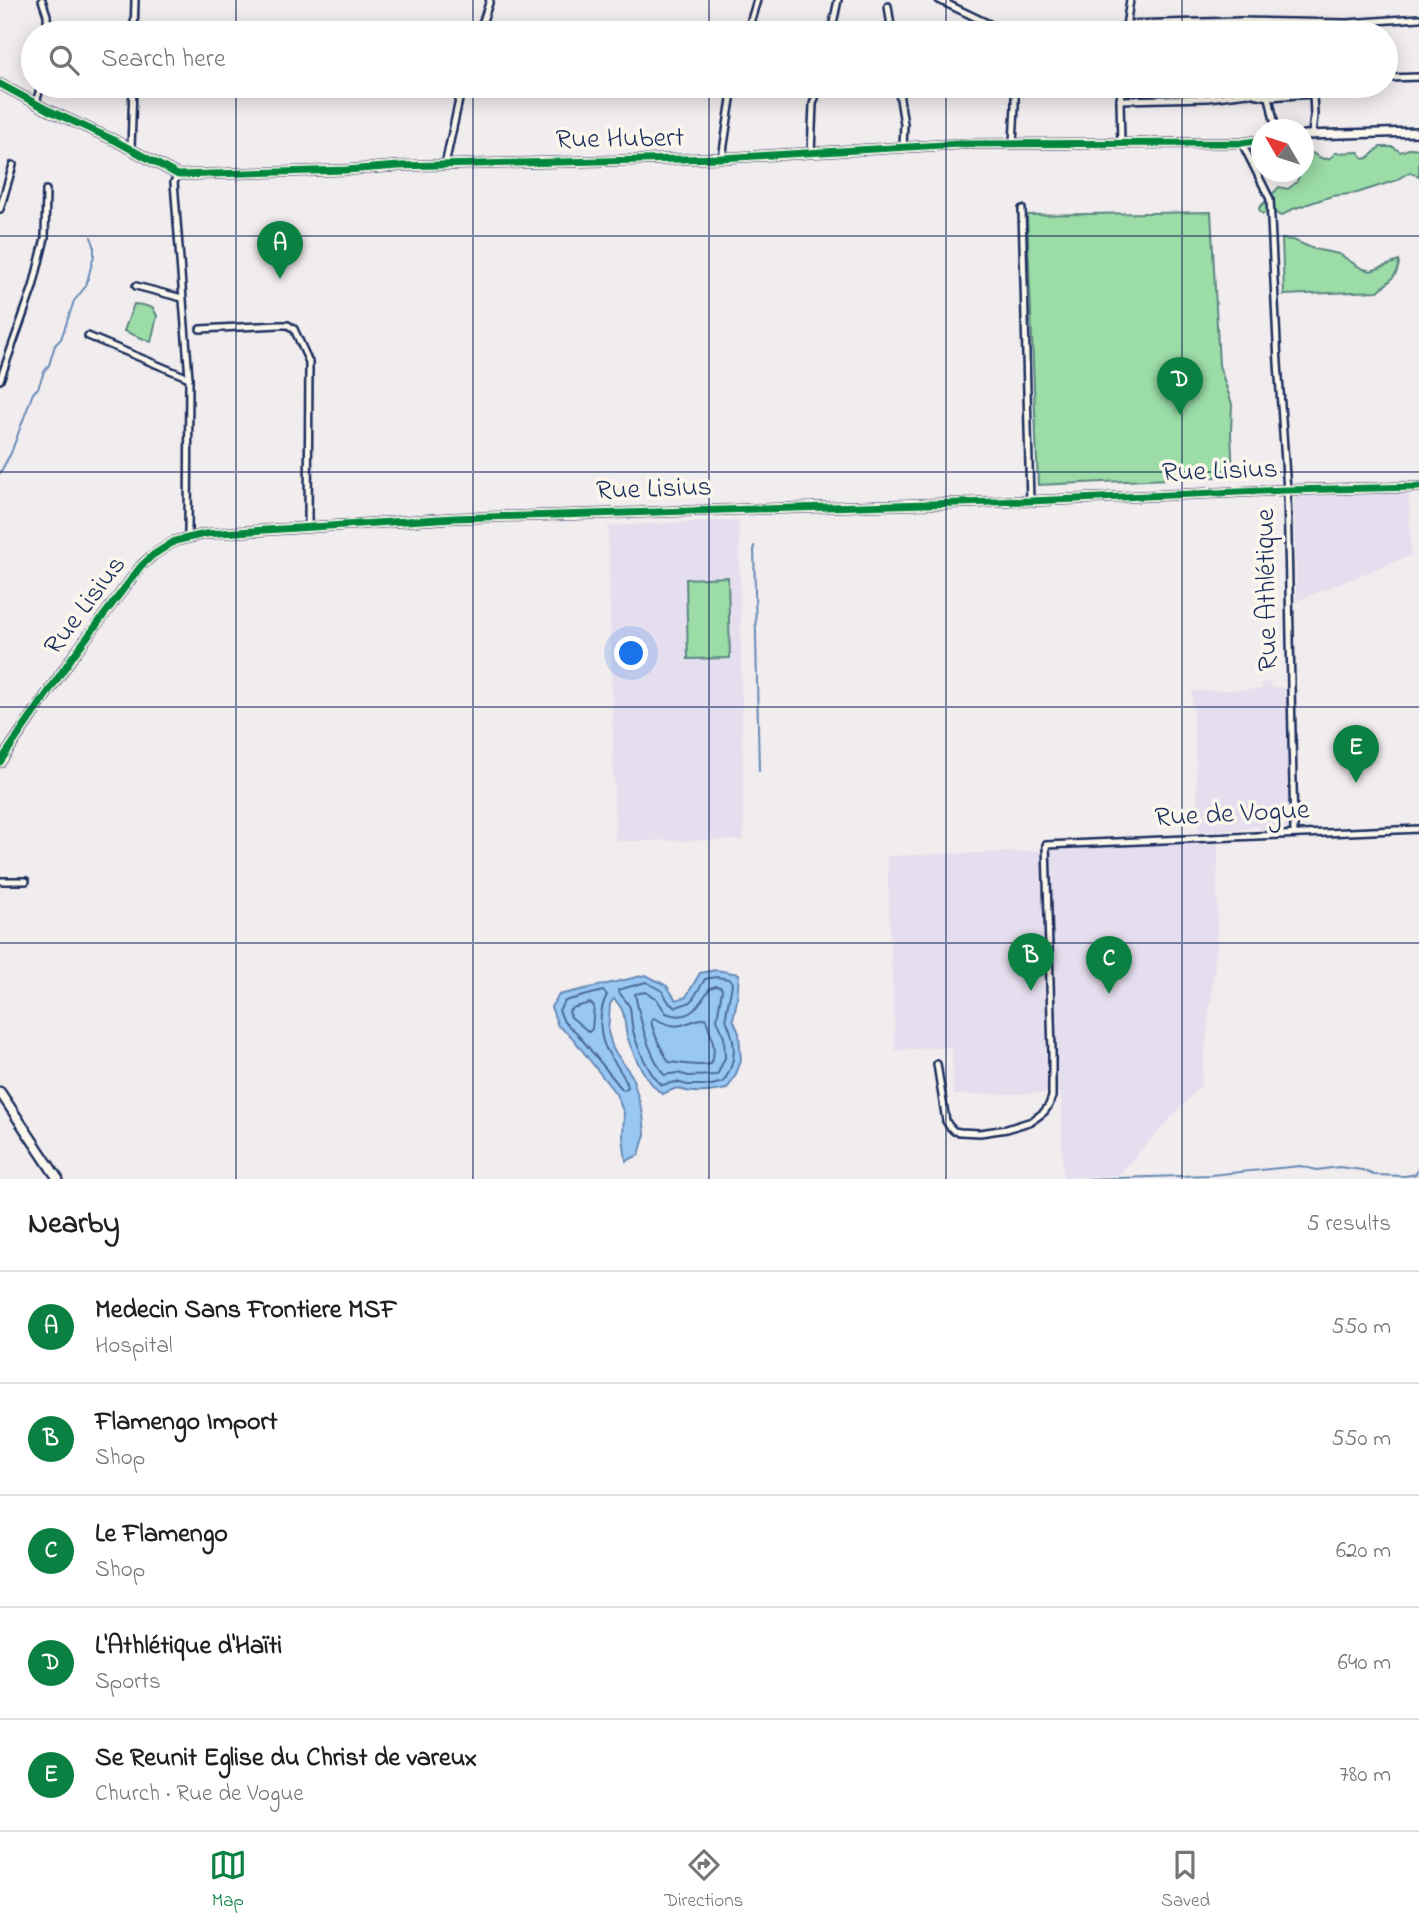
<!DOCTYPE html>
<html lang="en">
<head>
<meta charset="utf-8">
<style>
  body { margin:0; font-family:"Indie Flower",sans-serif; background:#f6f6f6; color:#202124 }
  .compass { position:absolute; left:1251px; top:119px; width:63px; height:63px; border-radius:50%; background:#fff; box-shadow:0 4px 18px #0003; rotate:309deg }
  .you { position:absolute; left:632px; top:654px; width:24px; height:24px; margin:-18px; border:5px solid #fff; border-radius:50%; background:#1a73e8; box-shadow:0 0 0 10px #1a73e833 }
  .badge { display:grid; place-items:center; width:46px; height:46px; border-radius:50%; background:#0b8043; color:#fff; font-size:23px; font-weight:700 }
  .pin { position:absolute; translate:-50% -58px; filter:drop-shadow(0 2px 4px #0008) }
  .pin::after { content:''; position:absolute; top:37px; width:24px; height:21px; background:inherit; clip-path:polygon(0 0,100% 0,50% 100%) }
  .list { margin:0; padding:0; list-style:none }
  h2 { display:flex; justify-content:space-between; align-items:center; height:91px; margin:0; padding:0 28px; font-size:30px }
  h2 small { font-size:23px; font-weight:400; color:#757577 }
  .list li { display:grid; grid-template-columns:46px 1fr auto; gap:21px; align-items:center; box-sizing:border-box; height:112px; padding:0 28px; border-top:2px solid #e0e0e0 }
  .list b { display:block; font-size:26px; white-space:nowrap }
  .list p { margin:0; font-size:23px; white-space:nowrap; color:#757577 }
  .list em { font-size:23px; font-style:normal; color:#757577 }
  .icon { flex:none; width:38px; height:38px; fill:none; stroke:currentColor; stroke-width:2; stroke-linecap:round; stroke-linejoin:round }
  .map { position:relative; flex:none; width:1419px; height:1179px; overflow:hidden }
  .search { position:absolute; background:#fff; box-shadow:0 4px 18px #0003; left:21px; right:21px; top:21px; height:77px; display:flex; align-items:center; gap:18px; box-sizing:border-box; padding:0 24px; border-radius:38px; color:#757577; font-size:26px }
  .sheet { height:651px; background:#fff }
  nav { display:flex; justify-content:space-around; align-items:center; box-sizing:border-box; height:98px; border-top:2px solid #e0e0e0; background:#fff; font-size:19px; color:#757577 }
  nav a { display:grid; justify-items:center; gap:4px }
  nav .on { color:#0b8043 }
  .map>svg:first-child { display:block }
  .built { fill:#e5deee }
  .green { fill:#9bdca7; stroke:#5b8682; stroke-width:2 }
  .water { fill:#98c7f3; stroke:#668ab7; stroke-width:2 }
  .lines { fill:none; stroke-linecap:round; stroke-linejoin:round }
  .shore { stroke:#4d6c9a; stroke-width:2 }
  .stream { stroke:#668ab7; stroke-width:2 }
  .minor-casing { stroke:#1b2f5e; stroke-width:10 }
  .tertiary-casing { stroke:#1b2f5e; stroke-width:12 }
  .secondary-casing { stroke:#1b2f5e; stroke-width:13 }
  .minor { stroke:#fbf7ec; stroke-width:5 }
  .tertiary { stroke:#fbf7ec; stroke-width:7 }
  .secondary { stroke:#fbf7ec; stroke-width:8 }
  .cycleway-casing { stroke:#fbf7ec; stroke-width:11 }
  .cycleway { stroke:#00873e; stroke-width:7 }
  .grid { fill:none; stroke:#1b2f5e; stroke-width:2; stroke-opacity:0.55 }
  .labels { text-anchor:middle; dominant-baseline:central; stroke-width:7; stroke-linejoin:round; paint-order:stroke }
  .street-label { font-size:28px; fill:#1b2f5e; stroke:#fbf7ec }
</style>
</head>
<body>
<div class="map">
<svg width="1419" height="1179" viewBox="0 0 1419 1179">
  <rect width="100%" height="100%" fill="#f1eced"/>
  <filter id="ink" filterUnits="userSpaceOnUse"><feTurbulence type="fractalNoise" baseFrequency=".0143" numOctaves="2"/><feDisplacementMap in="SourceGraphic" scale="14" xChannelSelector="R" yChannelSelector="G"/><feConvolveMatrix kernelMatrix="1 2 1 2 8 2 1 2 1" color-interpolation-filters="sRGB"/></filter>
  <g filter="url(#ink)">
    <g class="built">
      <polygon points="1409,493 1411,555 1296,601 1294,497"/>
      <polygon points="739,520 744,840 615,841 608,526"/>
      <polygon points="1270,682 1271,688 1288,687 1292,823 1288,828 1260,829 1257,826 1245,829 1199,832 1192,691 1262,689 1262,683"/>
      <polygon points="1218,840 1217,946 1201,1085 1117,1176 1063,1177 1061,1093 953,1095 952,1047 895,1050 887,856 1038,851"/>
    </g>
    <g class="green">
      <path d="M1380,147H1393L1401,152L1411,148L1419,149V176L1410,172L1394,181L1357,193L1332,196L1293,209L1281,216L1272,211L1263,214L1260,212L1259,208L1279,187L1288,189L1297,182L1300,172H1304V149C1315,153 1326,167 1335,153L1359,152L1363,159L1368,158Z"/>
      <polygon points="1211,212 1219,365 1232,404 1231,433 1233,476 1038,485 1027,215"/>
      <path d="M1282,239L1293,240L1314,249L1339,254L1361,268L1371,271L1399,261C1399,275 1389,282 1378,291L1284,295Z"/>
      <polygon points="134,304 143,305 153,308 157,316 151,342 124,331"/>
      <polygon points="728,577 730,658 688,659 686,579"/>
    </g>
    <path class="water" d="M716,970L739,974L737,1000L733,1019L739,1033L741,1061L735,1076L727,1089C711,1092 693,1095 677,1088L662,1094C645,1080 634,1057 627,1036C623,1019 627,1012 614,999L610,1004L608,1032L613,1049L632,1076L643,1114L645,1134L639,1155L626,1161L623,1136L624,1113L616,1094L571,1036L558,1026L551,1007L559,995L646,975L667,986L676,1000L686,997L700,973Z"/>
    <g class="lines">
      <g class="shore">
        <path d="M716,977L729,979L732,982C731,994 727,1005 726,1017C726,1023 730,1027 731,1033C737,1050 733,1068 723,1082L712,1085H688L676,1082L662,1085C648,1074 635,1043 632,1025C631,1019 631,1013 630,1008C628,1001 620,996 618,990L646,982L662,991L670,1004L676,1007L691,1002L705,979Z"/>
        <path d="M716,986L721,987L722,990L717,1019L724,1037L725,1058L717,1075L689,1076L677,1073L664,1075C647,1050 641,1023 635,994L645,992L656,998L666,1013C690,1023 699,1005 710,988Z"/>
        <path d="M603,991L607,995C598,1011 598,1038 609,1054C616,1065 624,1074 628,1087L625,1090L622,1089L576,1032L564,1022L559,1010L565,1001Z"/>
        <polygon points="590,1003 594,1006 592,1029 589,1032 571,1017 569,1011 572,1008"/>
        <path d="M654,1018C681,1033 681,1022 706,1018C710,1034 718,1048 711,1064C697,1067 683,1063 669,1062C661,1049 654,1036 651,1021Z"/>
      </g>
      <g class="stream">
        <polyline points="0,473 11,453 33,393 38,388 44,372 49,365 55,345 61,339 74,301 86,286 94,255 94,245 91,237"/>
        <polyline points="754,546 759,771"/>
        <polyline points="1087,1179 1211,1175 1300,1166 1317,1170 1339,1167 1362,1170 1374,1175 1405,1176 1416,1174 1419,1166"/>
      </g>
      <g class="minor-casing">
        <g id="minor">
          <polyline points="42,0 47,15 48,33"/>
          <polyline points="939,0 1008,33"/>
          <polyline points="888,6 892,33"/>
          <polyline points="1126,24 1240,21 1347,23 1419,18"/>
          <polyline points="134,33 135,0"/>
          <polyline points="479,33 490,0"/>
          <polyline points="747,33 757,0"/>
          <polyline points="831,33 838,0"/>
          <polyline points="1125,33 1130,0"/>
          <polyline points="1386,78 1419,77"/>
          <polyline points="898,86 904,124 903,147"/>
          <polyline points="1269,97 1313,94 1320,86"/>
          <polyline points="1120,100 1208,98 1248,93 1269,97 1276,130"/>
          <polyline points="36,102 41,86"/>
          <polyline points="1312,134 1314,115 1313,94"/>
          <polyline points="1121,143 1120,100 1122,86"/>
          <polyline points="1242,143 1270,199 1278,363 1287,490 1294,833"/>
          <polyline points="1013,144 1015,106 1015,86"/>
          <polyline points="131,149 133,86"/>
          <polyline points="811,153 813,104 819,86"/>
          <polyline points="722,158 733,86"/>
          <polyline points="445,165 462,86"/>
          <polyline points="178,175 174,182 189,378 188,537"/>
          <polyline points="0,209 13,165"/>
          <polyline points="1022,209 1030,501"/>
          <polyline points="136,286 182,298"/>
          <polyline points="200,329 279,325 288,325 294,329 309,362 308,527"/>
          <polyline points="88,336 189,378"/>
          <polyline points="0,380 33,287 45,238 46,190"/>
          <polyline points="0,881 26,881"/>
          <polyline points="937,1064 946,1121 949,1126 954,1131 960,1132 980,1133 1007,1129 1032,1121 1044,1112 1049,1105 1052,1097 1052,1052 1046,845 1419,829"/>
        </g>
      </g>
      <g class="tertiary-casing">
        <g id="tertiary">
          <polyline points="0,84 48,110 114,140 178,175 346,170 399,166 722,158 960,144 1242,143 1262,140"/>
          <polyline points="1304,135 1419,132"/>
          <polyline points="0,762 73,656 141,566 153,555 175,541 205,534 454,518 1030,501 1287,490 1419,487"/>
        </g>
      </g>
      <g class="secondary-casing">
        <polyline id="secondary" points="0,1092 58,1179"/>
      </g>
      <use href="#minor" class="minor"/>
      <use href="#tertiary" class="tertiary"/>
      <use href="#secondary" class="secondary"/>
      <g class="cycleway-casing">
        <g id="cycleway">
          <polyline points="0,84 48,110 114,140 178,175 346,170 399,166 722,158 960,144 1242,143 1262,140"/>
          <polyline points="0,762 73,656 141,566 153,555 175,541 205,534 454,518 1030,501 1287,490 1419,487"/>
        </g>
      </g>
      <use href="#cycleway" class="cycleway"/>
    </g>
  </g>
  <path class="grid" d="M236,0V33M473,0V33M709,0V33M946,0V33M1182,0V33M236,86V1179M473,86V1179M709,86V1179M946,86V1179M1182,86V1179M0,236H1419M0,472H1419M0,707H1419M0,943H1419"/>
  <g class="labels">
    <g class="street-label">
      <text transform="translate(620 140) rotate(-1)">Rue Hubert</text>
      <text transform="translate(1220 472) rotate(-2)">Rue Lisius</text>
      <text transform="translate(654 490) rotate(-2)">Rue Lisius</text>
      <text transform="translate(1268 590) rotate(-91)">Rue Athlétique</text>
      <text transform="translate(86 606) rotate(-53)">Rue Lisius</text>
      <text transform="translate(1232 815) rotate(-3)">Rue de Vogue</text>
    </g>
  </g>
</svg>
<svg class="compass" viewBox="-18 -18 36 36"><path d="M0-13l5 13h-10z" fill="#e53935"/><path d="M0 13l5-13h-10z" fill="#757577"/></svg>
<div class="you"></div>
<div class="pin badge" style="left:280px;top:279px">A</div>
<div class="pin badge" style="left:1031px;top:991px">B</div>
<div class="pin badge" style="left:1109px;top:994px">C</div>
<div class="pin badge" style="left:1180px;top:415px">D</div>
<div class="pin badge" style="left:1356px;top:783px">E</div>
<div class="search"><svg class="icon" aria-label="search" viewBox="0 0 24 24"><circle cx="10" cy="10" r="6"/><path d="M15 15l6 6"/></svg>Search here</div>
</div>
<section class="sheet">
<h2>Nearby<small>5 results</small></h2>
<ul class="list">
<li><span class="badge">A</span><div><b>Medecin Sans Frontiere MSF</b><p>Hospital</p></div><em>550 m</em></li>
<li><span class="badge">B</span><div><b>Flamengo Import</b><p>Shop</p></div><em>550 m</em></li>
<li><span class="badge">C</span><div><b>Le Flamengo</b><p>Shop</p></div><em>620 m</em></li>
<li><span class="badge">D</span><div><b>L'Athlétique d'Haïti</b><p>Sports</p></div><em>640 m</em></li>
<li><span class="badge">E</span><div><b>Se Reunit Eglise du Christ de vareux</b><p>Church · Rue de Vogue</p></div><em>780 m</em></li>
</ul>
</section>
<nav>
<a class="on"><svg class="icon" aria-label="map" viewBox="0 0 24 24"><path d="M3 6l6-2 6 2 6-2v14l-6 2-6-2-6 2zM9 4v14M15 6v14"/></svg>Map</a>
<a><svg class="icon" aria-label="directions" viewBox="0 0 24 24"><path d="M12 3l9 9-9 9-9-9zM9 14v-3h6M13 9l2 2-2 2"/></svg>Directions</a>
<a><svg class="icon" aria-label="saved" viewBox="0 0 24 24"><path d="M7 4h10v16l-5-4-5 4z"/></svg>Saved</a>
</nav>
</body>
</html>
